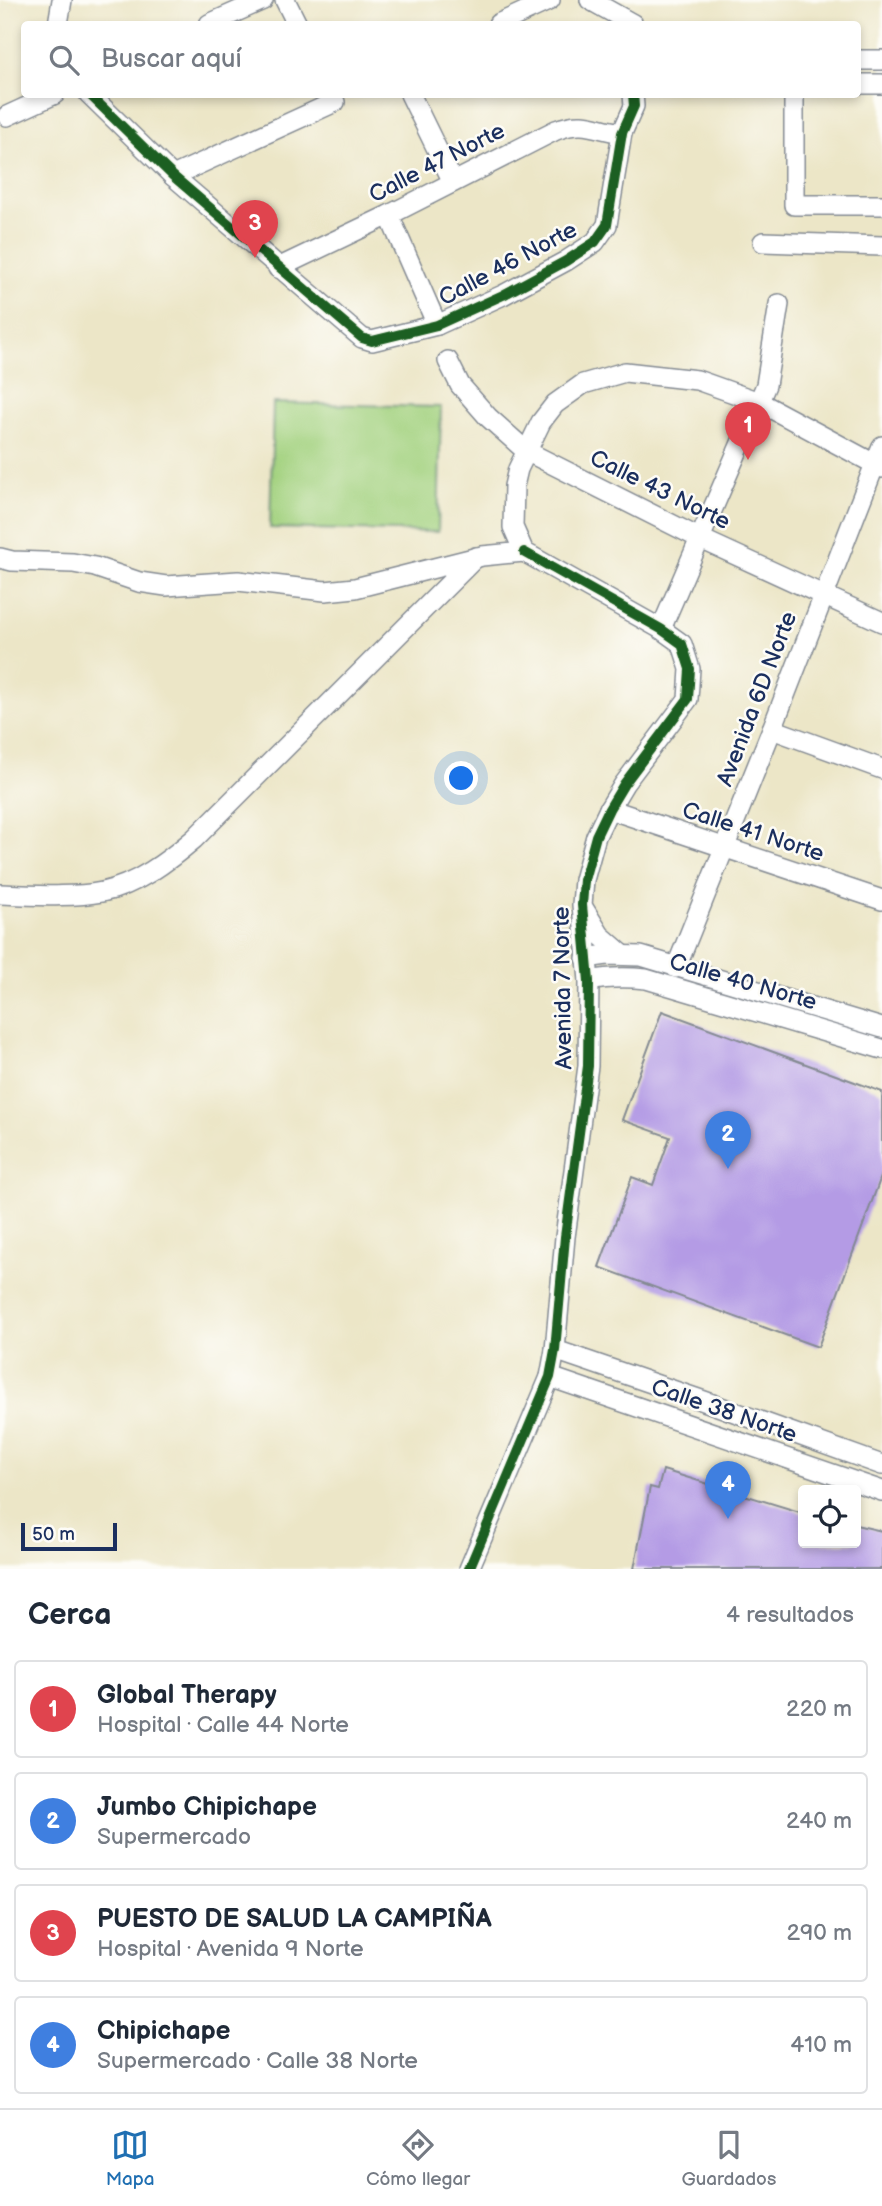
<!DOCTYPE html>
<html lang="es">
<head>
<meta charset="utf-8">
<style>
  body { margin:0; font-family:"Balsamiq Sans",sans-serif; background:#f2f2f3; color:#1f2937 }
  .controls { position:absolute; right:21px; bottom:21px; display:grid; overflow:hidden; border-radius:7px; box-shadow:0 4px 10px #0003 }
  .controls button { width:63px; height:63px; display:grid; place-items:center; padding:0; border:0; border-bottom:2px solid #e0e1e3; background:#fff; color:#1f2937; font:35px sans-serif }
  .scale { position:absolute; left:21px; bottom:18px; width:96px; box-sizing:border-box; padding-left:7px; border:4px solid #1b2f5e; border-top:0; font-size:19px; line-height:24px; white-space:nowrap; color:#1b2f5e; -webkit-text-stroke:5px #fdfcf7; paint-order:stroke }
  .you { position:absolute; left:462px; top:779px; width:24px; height:24px; margin:-18px; border:5px solid #fff; border-radius:50%; background:#1a73e8; box-shadow:0 0 0 10px #1a73e833 }
  .badge { display:grid; place-items:center; width:46px; height:46px; border-radius:50%; background:#1f6fb2; color:#fff; font-size:23px; font-weight:700 }
  .pin { position:absolute; translate:-50% -58px; filter:drop-shadow(0 2px 4px #0008) }
  .pin::after { content:''; position:absolute; top:37px; width:24px; height:21px; background:inherit; clip-path:polygon(0 0,100% 0,50% 100%) }
  .list { margin:0; padding:0; list-style:none }
  h2 { display:flex; justify-content:space-between; align-items:center; height:91px; margin:0; padding:0 28px; font-size:30px }
  h2 small { font-size:23px; font-weight:400; color:#747a83 }
  .list li { display:grid; grid-template-columns:46px 1fr auto; gap:21px; align-items:center; box-sizing:border-box; height:98px; margin:0 14px 14px; padding:0 14px; border:2px solid #e0e1e3; border-radius:7px }
  .list b { display:block; font-size:26px; white-space:nowrap }
  .list p { margin:0; font-size:23px; white-space:nowrap; color:#747a83 }
  .list em { font-size:23px; font-style:normal; color:#747a83 }
  .icon { flex:none; width:38px; height:38px; fill:none; stroke:currentColor; stroke-width:2; stroke-linecap:round; stroke-linejoin:round }
  .map { position:relative; flex:none; width:882px; height:1569px; overflow:hidden }
  .search { position:absolute; background:#fff; box-shadow:0 4px 10px #0003; left:21px; right:21px; top:21px; height:77px; display:flex; align-items:center; gap:18px; box-sizing:border-box; padding:0 24px; border-radius:7px; color:#747a83; font-size:26px }
  .sheet { height:539px; background:#fff }
  nav { display:flex; justify-content:space-around; align-items:center; box-sizing:border-box; height:98px; border-top:2px solid #e0e1e3; background:#fff; font-size:19px; color:#747a83 }
  nav a { display:grid; justify-items:center; gap:4px }
  nav .on { color:#1f6fb2 }
  .map>svg:first-child { display:block }
  .pitch { fill:#a2d17e; stroke:#5e806e; stroke-width:2 }
  .building { fill:#b49be5 }
  .lines { fill:none; stroke-linecap:round; stroke-linejoin:round }
  .minor-casing { stroke:#848a92; stroke-width:22 }
  .minor { stroke:#fff; stroke-width:19 }
  .cycleway-casing { stroke:#fdfcf7; stroke-width:15 }
  .cycleway { stroke:#1b5e20; stroke-width:10 }
  .labels { text-anchor:middle; dominant-baseline:central; stroke-width:5; stroke-linejoin:round; paint-order:stroke }
  .street-label { font-size:23px; fill:#1b2f5e; stroke:#fdfcf7 }
</style>
</head>
<body>
<div class="map">
<svg width="882" height="1569" viewBox="0 0 882 1569">
  <rect width="100%" height="100%" fill="#fdfcf7"/>
  <filter id="ink" filterUnits="userSpaceOnUse"><feTurbulence type="fractalNoise" baseFrequency=".0143" numOctaves="2"/><feDisplacementMap in="SourceGraphic" scale="14" xChannelSelector="R" yChannelSelector="G"/><feConvolveMatrix kernelMatrix="1 2 1 2 8 2 1 2 1" color-interpolation-filters="sRGB"/></filter>
  <filter id="wash" filterUnits="userSpaceOnUse"><feTurbulence type="fractalNoise" baseFrequency=".00686" numOctaves="4" result="noise"/><feDisplacementMap in="SourceGraphic" scale="28" xChannelSelector="R" yChannelSelector="G"/><feGaussianBlur stdDeviation="1.57" result="paint"/><feColorMatrix in="noise" values="0 0 0 0 0 0 0 0 0 0 0 0 0 0 0 0 0 1.4 0 .05"/><feComposite in="paint" operator="in"/></filter>
  <g filter="url(#wash)">
    <rect width="100%" height="100%" fill="#ece6c7"/>
    <polygon class="pitch" points="273,403 441,407 438,532 270,528"/>
    <g id="blocks">
      <g class="building">
        <polygon points="662,1011 882,1092 882,1174 818,1347 599,1267 632,1177 653,1185 670,1137 622,1120"/>
        <polygon points="663,1470 803,1513 803,1543 856,1543 856,1525 882,1531 882,1569 634,1569 650,1487 658,1489"/>
      </g>
    </g>
  </g>
  <g filter="url(#ink)">
    <use href="#blocks" fill-opacity="0" stroke="#848a92" stroke-width="2"/>
    <g class="lines">
      <g class="minor-casing">
        <g id="minor">
          <polyline points="285,0 297,24"/>
          <polyline points="590,0 633,24"/>
          <polyline points="58,24 62,0"/>
          <polyline points="209,24 263,0"/>
          <polyline points="498,24 550,0"/>
          <polyline points="858,60 882,60"/>
          <polyline points="858,84 882,84"/>
          <polyline points="89,94 173,176 362,338 372,341 437,325 503,295 566,261 595,242 607,225 622,133 634,106 633,94"/>
          <polyline points="410,94 453,182"/>
          <polyline points="794,94 794,205 882,205"/>
          <polyline points="7,116 55,94"/>
          <polyline points="173,176 335,102 332,94"/>
          <polyline points="389,215 437,325"/>
          <polyline points="763,242 882,246"/>
          <path d="M278,268L389,215L556,130C585,119 594,129 622,133"/>
          <polyline points="448,361 460,385 488,417 526,451 701,539 882,622"/>
          <polyline points="524,552 513,527 514,486 518,469 541,422 555,404 583,384 625,372 697,380 759,402 882,468"/>
          <polyline points="0,558 12,561 73,563 95,567 139,582 166,586 238,581 325,591 355,588 482,556 524,552"/>
          <polyline points="661,629 766,385 779,304"/>
          <polyline points="772,729 882,769"/>
          <polyline points="609,809 882,900"/>
          <path d="M0,894C33,895 70,898 102,892C137,885 168,861 194,839L476,557"/>
          <polyline points="584,909 600,935 623,955"/>
          <polyline points="586,958 607,955 641,956 882,1028"/>
          <polyline points="676,968 772,729 882,446"/>
          <path d="M589,981C609,977 626,977 646,979L882,1049"/>
          <polyline points="555,1350 704,1401 882,1465"/>
          <polyline points="550,1377 882,1491"/>
          <polyline points="469,1569 550,1377 555,1350 565,1237 588,1066 589,981 582,905 584,880 596,836 609,809 624,784 688,699 690,669 682,644 661,629 524,552"/>
        </g>
      </g>
      <use href="#minor" class="minor"/>
      <g class="cycleway-casing">
        <g id="cycleway">
          <polyline points="89,94 173,176 362,338 372,341 437,325 503,295 566,261 595,242 607,225 622,133 634,106 633,94"/>
          <polyline points="469,1569 550,1377 555,1350 565,1237 588,1066 589,981 582,905 584,880 596,836 609,809 624,784 688,699 690,669 682,644 661,629 524,552"/>
        </g>
      </g>
      <use href="#cycleway" class="cycleway"/>
    </g>
  </g>
  <g class="labels">
    <g class="street-label">
      <text transform="translate(437 163) rotate(-27)">Calle 47 Norte</text>
      <text transform="translate(508 264) rotate(-28)">Calle 46 Norte</text>
      <text transform="translate(660 490) rotate(26)">Calle 43 Norte</text>
      <text transform="translate(757 699) rotate(-69)">Avenida 6D Norte</text>
      <text transform="translate(753 832) rotate(18)">Calle 41 Norte</text>
      <text transform="translate(743 982) rotate(16)">Calle 40 Norte</text>
      <text transform="translate(563 988) rotate(-91)">Avenida 7 Norte</text>
      <text transform="translate(724 1411) rotate(19)">Calle 38 Norte</text>
    </g>
  </g>
</svg>
<div class="controls">
<button><svg class="icon" aria-label="locate" viewBox="0 0 24 24"><circle cx="12" cy="12" r="6"/><path d="M12 2v4M12 18v4M2 12h4M18 12h4"/></svg></button>
</div>
<div class="scale">50 m</div>
<div class="you"></div>
<div class="pin badge" style="left:748px;top:460px;background:#e0444e">1</div>
<div class="pin badge" style="left:728px;top:1169px;background:#3f7fe0">2</div>
<div class="pin badge" style="left:255px;top:258px;background:#e0444e">3</div>
<div class="pin badge" style="left:728px;top:1519px;background:#3f7fe0">4</div>
<div class="search"><svg class="icon" aria-label="search" viewBox="0 0 24 24"><circle cx="10" cy="10" r="6"/><path d="M15 15l6 6"/></svg>Buscar aquí</div>
</div>
<section class="sheet">
<h2>Cerca<small>4 resultados</small></h2>
<ul class="list">
<li><span class="badge" style="background:#e0444e">1</span><div><b>Global Therapy</b><p>Hospital · Calle 44 Norte</p></div><em>220 m</em></li>
<li><span class="badge" style="background:#3f7fe0">2</span><div><b>Jumbo Chipichape</b><p>Supermercado</p></div><em>240 m</em></li>
<li><span class="badge" style="background:#e0444e">3</span><div><b>PUESTO DE SALUD LA CAMPIÑA</b><p>Hospital · Avenida 9 Norte</p></div><em>290 m</em></li>
<li><span class="badge" style="background:#3f7fe0">4</span><div><b>Chipichape</b><p>Supermercado · Calle 38 Norte</p></div><em>410 m</em></li>
</ul>
</section>
<nav>
<a class="on"><svg class="icon" aria-label="map" viewBox="0 0 24 24"><path d="M3 6l6-2 6 2 6-2v14l-6 2-6-2-6 2zM9 4v14M15 6v14"/></svg>Mapa</a>
<a><svg class="icon" aria-label="directions" viewBox="0 0 24 24"><path d="M12 3l9 9-9 9-9-9zM9 14v-3h6M13 9l2 2-2 2"/></svg>Cómo llegar</a>
<a><svg class="icon" aria-label="saved" viewBox="0 0 24 24"><path d="M7 4h10v16l-5-4-5 4z"/></svg>Guardados</a>
</nav>
</body>
</html>
